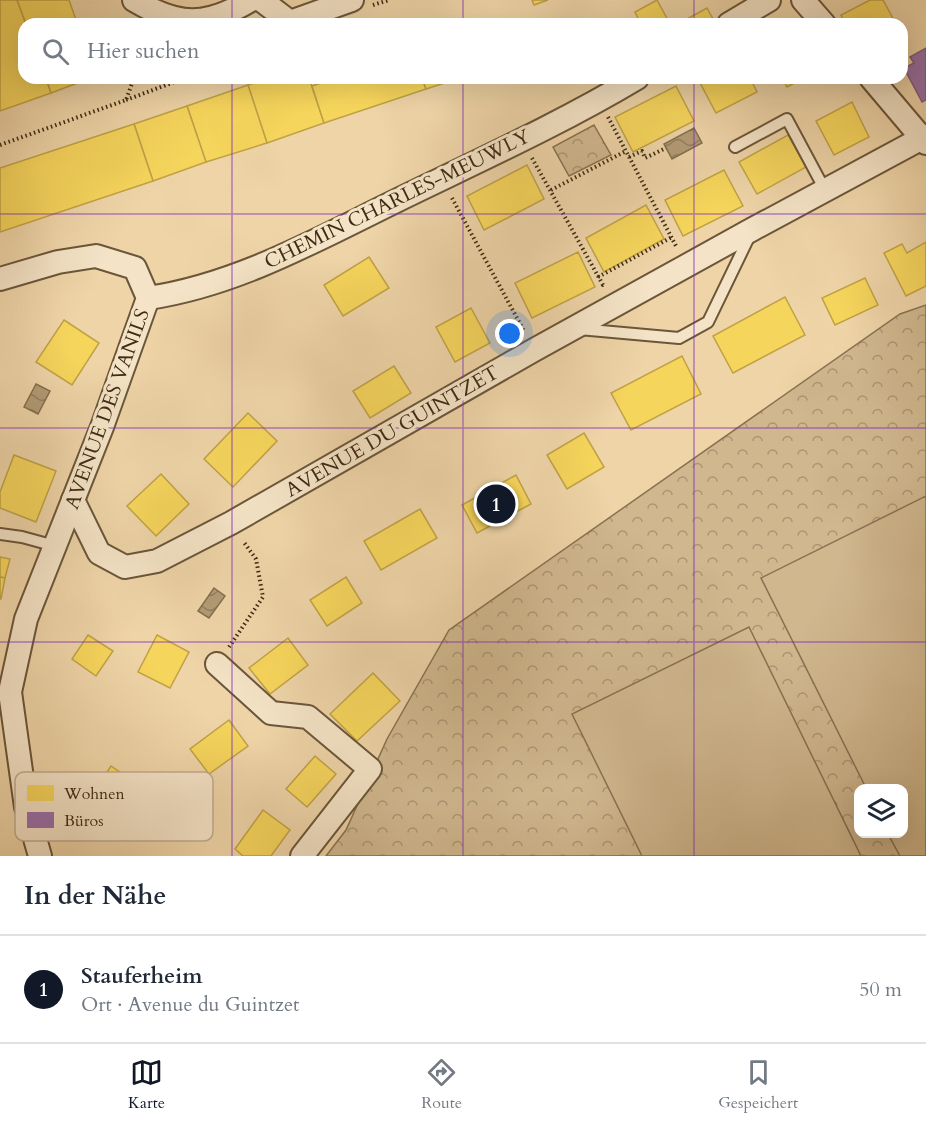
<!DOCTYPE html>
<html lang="de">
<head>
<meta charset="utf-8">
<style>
  body { margin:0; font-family:Cardo,serif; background:#f6f6f7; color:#1f2937 }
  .controls { position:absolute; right:18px; bottom:18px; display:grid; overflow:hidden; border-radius:12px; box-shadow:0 6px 24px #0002 }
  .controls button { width:54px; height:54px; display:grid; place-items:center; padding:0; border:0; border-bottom:2px solid #e0e1e3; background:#fff; color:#1f2937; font:30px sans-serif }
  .you { position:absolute; left:510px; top:334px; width:21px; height:21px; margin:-15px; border:4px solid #fff; border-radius:50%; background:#1a73e8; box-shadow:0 0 0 9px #1a73e833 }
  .badge { display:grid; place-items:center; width:39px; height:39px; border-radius:50%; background:#111827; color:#fff; font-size:20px; font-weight:700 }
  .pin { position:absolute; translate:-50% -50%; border:3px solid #fff; box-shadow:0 2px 6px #0006 }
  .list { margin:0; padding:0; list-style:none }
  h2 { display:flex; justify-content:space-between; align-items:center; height:78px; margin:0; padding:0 24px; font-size:26px }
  h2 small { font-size:20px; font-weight:400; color:#747a83 }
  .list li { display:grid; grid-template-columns:39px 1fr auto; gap:18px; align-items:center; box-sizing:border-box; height:108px; padding:0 24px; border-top:2px solid #e0e1e3 }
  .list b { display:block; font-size:22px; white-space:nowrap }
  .list p { margin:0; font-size:20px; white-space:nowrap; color:#747a83 }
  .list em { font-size:20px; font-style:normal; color:#747a83 }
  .icon { flex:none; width:33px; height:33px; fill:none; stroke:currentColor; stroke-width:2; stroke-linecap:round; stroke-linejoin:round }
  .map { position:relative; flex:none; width:926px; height:856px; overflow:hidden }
  .search { position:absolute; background:#fff; box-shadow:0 6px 24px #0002; left:18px; right:18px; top:18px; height:66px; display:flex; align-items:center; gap:15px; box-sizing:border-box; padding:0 21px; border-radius:18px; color:#747a83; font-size:22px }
  .sheet { height:186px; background:#fff }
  nav { display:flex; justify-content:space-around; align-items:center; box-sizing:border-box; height:84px; border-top:2px solid #e0e1e3; background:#fff; font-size:16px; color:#747a83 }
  nav a { display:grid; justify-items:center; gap:3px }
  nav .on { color:#111827 }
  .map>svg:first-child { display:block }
  .park { fill:url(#park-crowns); stroke:#887251; stroke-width:1.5; fill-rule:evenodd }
  .garden { fill:#d0b78e; stroke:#887251; stroke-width:1.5 }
  .water { fill:url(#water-waves); stroke:#846f4e; stroke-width:1.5 }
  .homes { fill:#f6d55c; stroke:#bfa246; stroke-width:1.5 }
  .offices { fill:#9970ab; stroke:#7e5c7e; stroke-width:1.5 }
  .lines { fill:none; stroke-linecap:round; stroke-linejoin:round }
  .service-casing { stroke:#6b5639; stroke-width:14 }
  .minor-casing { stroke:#6b5639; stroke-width:26 }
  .path { stroke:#3f2c14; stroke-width:4; stroke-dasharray:1.5 3; stroke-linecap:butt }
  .service { stroke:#f4e3c6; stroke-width:10 }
  .minor { stroke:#f4e3c6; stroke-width:22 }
  .grid { fill:none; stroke:#7b2cbf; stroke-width:1.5; stroke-opacity:0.55 }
  .labels { text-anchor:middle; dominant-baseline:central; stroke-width:6; stroke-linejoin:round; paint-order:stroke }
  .street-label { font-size:20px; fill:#3f2c14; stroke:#f4e3c6 }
  .key { fill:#f4e3c6; stroke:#beac91; stroke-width:1.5 }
  .key-label { font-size:16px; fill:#3f2c14 }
</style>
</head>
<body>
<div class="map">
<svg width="926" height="856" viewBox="0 0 926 856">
  <defs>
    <pattern id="park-crowns" width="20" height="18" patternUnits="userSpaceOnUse" patternTransform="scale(1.5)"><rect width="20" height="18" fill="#d0b78e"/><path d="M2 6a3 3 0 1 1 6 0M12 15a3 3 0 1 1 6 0" fill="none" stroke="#aa9573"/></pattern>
    <pattern id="water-waves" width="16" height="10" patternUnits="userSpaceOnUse" patternTransform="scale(1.5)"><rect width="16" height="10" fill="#b29b75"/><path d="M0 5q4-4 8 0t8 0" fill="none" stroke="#927f5f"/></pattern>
  </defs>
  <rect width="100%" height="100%" fill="#eed4a7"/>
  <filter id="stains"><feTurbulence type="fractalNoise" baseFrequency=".00333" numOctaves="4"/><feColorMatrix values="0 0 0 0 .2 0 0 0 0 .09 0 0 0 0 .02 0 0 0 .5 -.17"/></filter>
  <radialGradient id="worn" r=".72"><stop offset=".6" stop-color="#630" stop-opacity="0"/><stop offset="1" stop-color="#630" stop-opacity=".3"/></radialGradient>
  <g class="park">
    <polygon points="594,125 611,155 569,176 553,147"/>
    <path d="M926,305V856H326L346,830L387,739L449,630L900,314ZM858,788H904V834H858Z"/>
  </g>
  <g class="garden">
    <polygon points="926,496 926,856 900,856 888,834 904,834 904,788 866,788 761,578"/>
    <polygon points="749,627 861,856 642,856 572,714"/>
  </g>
  <g class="water">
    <polygon points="694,128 702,143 672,159 664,144"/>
    <polygon points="36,384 50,391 38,414 24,407"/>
    <polygon points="214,588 225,596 209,618 198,611"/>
  </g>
  <g class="homes">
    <polygon points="0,0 17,0 26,24 24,24 24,78 46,78 51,93 0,111"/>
    <polygon points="17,0 69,0 76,20 65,24 26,24"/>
    <polygon points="532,0 548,0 534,5"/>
    <polygon points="657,0 670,24 641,24 635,12"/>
    <polygon points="870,0 883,0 896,24 845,24 841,15"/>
    <polygon points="707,8 713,19 705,24 678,24"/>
    <polygon points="46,78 91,78 51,93"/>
    <polygon points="270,78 309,78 324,123 267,143 248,85"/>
    <polygon points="335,78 422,78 426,89 324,123 312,86"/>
    <polygon points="422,78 460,78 426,89"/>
    <polygon points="700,78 750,78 757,92 716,113 698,79"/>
    <polygon points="782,78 804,78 787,87"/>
    <polygon points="248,85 267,143 206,162 187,106"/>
    <polygon points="676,86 694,121 633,152 615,117"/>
    <polygon points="852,102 869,137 834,155 816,121"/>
    <polygon points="187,106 206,162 153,181 134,124"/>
    <polygon points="134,124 153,181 0,232 0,168"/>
    <polygon points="788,135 806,167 757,194 739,162"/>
    <polygon points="527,165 544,199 484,230 467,196"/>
    <polygon points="724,170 743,206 683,236 665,200"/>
    <polygon points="646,205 664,239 604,272 586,238"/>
    <polygon points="926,242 926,286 906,296 884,253 902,244 907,253"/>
    <polygon points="578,252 595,287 532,318 515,283"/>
    <polygon points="369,257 389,288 343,316 324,285"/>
    <polygon points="865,278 878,305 835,325 822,298"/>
    <polygon points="785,297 805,335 733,373 713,336"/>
    <polygon points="471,308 490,343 455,362 436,327"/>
    <polygon points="64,320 99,343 72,385 36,362"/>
    <polygon points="682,356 701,394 631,430 611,393"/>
    <polygon points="394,366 411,393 370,418 353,391"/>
    <polygon points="248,413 277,441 233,487 204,459"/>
    <polygon points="584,433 604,467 567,489 547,455"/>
    <polygon points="14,455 56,471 36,522 0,508 0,492"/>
    <polygon points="161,474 189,504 156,536 127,506"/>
    <polygon points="516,475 531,504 477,533 462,505"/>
    <polygon points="420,509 437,538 381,570 364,541"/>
    <polygon points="0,557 10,559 5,578 0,577"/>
    <polygon points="0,577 5,578 1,599 0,599"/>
    <polygon points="346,577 362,603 327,626 310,600"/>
    <polygon points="88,635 113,651 96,676 72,659"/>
    <polygon points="157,635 189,652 170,688 138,672"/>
    <polygon points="288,638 308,665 270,694 249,668"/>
    <polygon points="373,673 400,701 357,741 330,714"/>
    <polygon points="229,720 248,746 209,774 190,749"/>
    <polygon points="315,756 336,774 307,807 286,789"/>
    <polygon points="111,766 144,788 116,830 98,819 90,831 75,822"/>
    <polygon points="263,810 290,830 271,856 243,856 235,849"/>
  </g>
  <polygon class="offices" points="926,48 926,100 922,102 904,68 914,63 910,57"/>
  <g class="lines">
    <g class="service-casing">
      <g id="service">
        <polyline points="735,147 787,119 825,190"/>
        <polyline points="579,329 679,338 708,322 750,235"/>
        <polyline points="0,534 22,537 55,546"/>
      </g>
    </g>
    <g class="minor-casing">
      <g id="minor">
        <path d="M134,0C179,27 206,27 251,0"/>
        <polyline points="261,0 290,22 352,0"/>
        <polyline points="803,0 824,24"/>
        <polyline points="729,24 769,0"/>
        <polyline points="871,78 926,143"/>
        <polyline points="0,279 58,262 96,256 135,268 148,298 102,427 26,619 10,692 26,807 40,856"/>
        <path d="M148,298C237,285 318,239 398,200C478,161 560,124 637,78"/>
        <polyline points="73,500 99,553 125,567 157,561 231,523 534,350 753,229 926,136"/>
        <polyline points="217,664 271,713 308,717 370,769 302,856"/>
      </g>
    </g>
    <g class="path">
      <polyline points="373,5 389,0"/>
      <polyline points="126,100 185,78"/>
      <polyline points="608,117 676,246 674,247"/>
      <polyline points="0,145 126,100 134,78"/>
      <polyline points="629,157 642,151 645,158 666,148"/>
      <polyline points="532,158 603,285 605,284"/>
      <polyline points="551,190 626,151"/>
      <polyline points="452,198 524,331"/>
      <polyline points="598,277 672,237"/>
      <polyline points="229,647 263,597 256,559 243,541"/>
    </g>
    <use href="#service" class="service"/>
    <use href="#minor" class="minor"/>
  </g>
  <path class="grid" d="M232,0V24M463,0V24M694,0V24M232,78V856M463,78V856M694,78V856M0,214H926M0,428H926M0,642H926"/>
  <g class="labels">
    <g class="street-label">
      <text transform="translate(397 199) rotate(-26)">CHEMIN CHARLES-MEUWLY</text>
      <text transform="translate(107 409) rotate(-70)">AVENUE DES VANILS</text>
      <text transform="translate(392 431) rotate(-30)">AVENUE DU GUINTZET</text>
    </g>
  </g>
  <rect x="15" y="772" width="198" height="69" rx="9" class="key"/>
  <rect x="27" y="785" width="27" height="16" fill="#f6d55c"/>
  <rect x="27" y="812" width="27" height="16" fill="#9970ab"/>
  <g class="key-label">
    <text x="64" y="799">Wohnen</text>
    <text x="64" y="826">Büros</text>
  </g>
  <rect width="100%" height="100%" filter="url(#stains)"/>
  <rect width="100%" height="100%" fill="url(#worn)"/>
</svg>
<div class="controls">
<button><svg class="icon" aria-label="layers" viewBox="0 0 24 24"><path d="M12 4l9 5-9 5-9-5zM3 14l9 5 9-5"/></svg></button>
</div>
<div class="you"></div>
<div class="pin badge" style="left:496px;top:504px">1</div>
<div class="search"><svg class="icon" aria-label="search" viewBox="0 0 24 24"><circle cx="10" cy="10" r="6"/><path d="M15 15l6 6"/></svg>Hier suchen</div>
</div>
<section class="sheet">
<h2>In der Nähe<small></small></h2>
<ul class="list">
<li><span class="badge">1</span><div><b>Stauferheim</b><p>Ort · Avenue du Guintzet</p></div><em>50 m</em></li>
</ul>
</section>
<nav>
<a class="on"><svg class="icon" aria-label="map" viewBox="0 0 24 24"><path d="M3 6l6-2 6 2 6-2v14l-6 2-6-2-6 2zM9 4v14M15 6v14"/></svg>Karte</a>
<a><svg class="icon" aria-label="directions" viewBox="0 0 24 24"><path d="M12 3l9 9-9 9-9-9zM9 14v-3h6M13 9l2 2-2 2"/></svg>Route</a>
<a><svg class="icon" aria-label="saved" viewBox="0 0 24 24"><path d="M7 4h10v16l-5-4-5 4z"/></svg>Gespeichert</a>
</nav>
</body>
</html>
